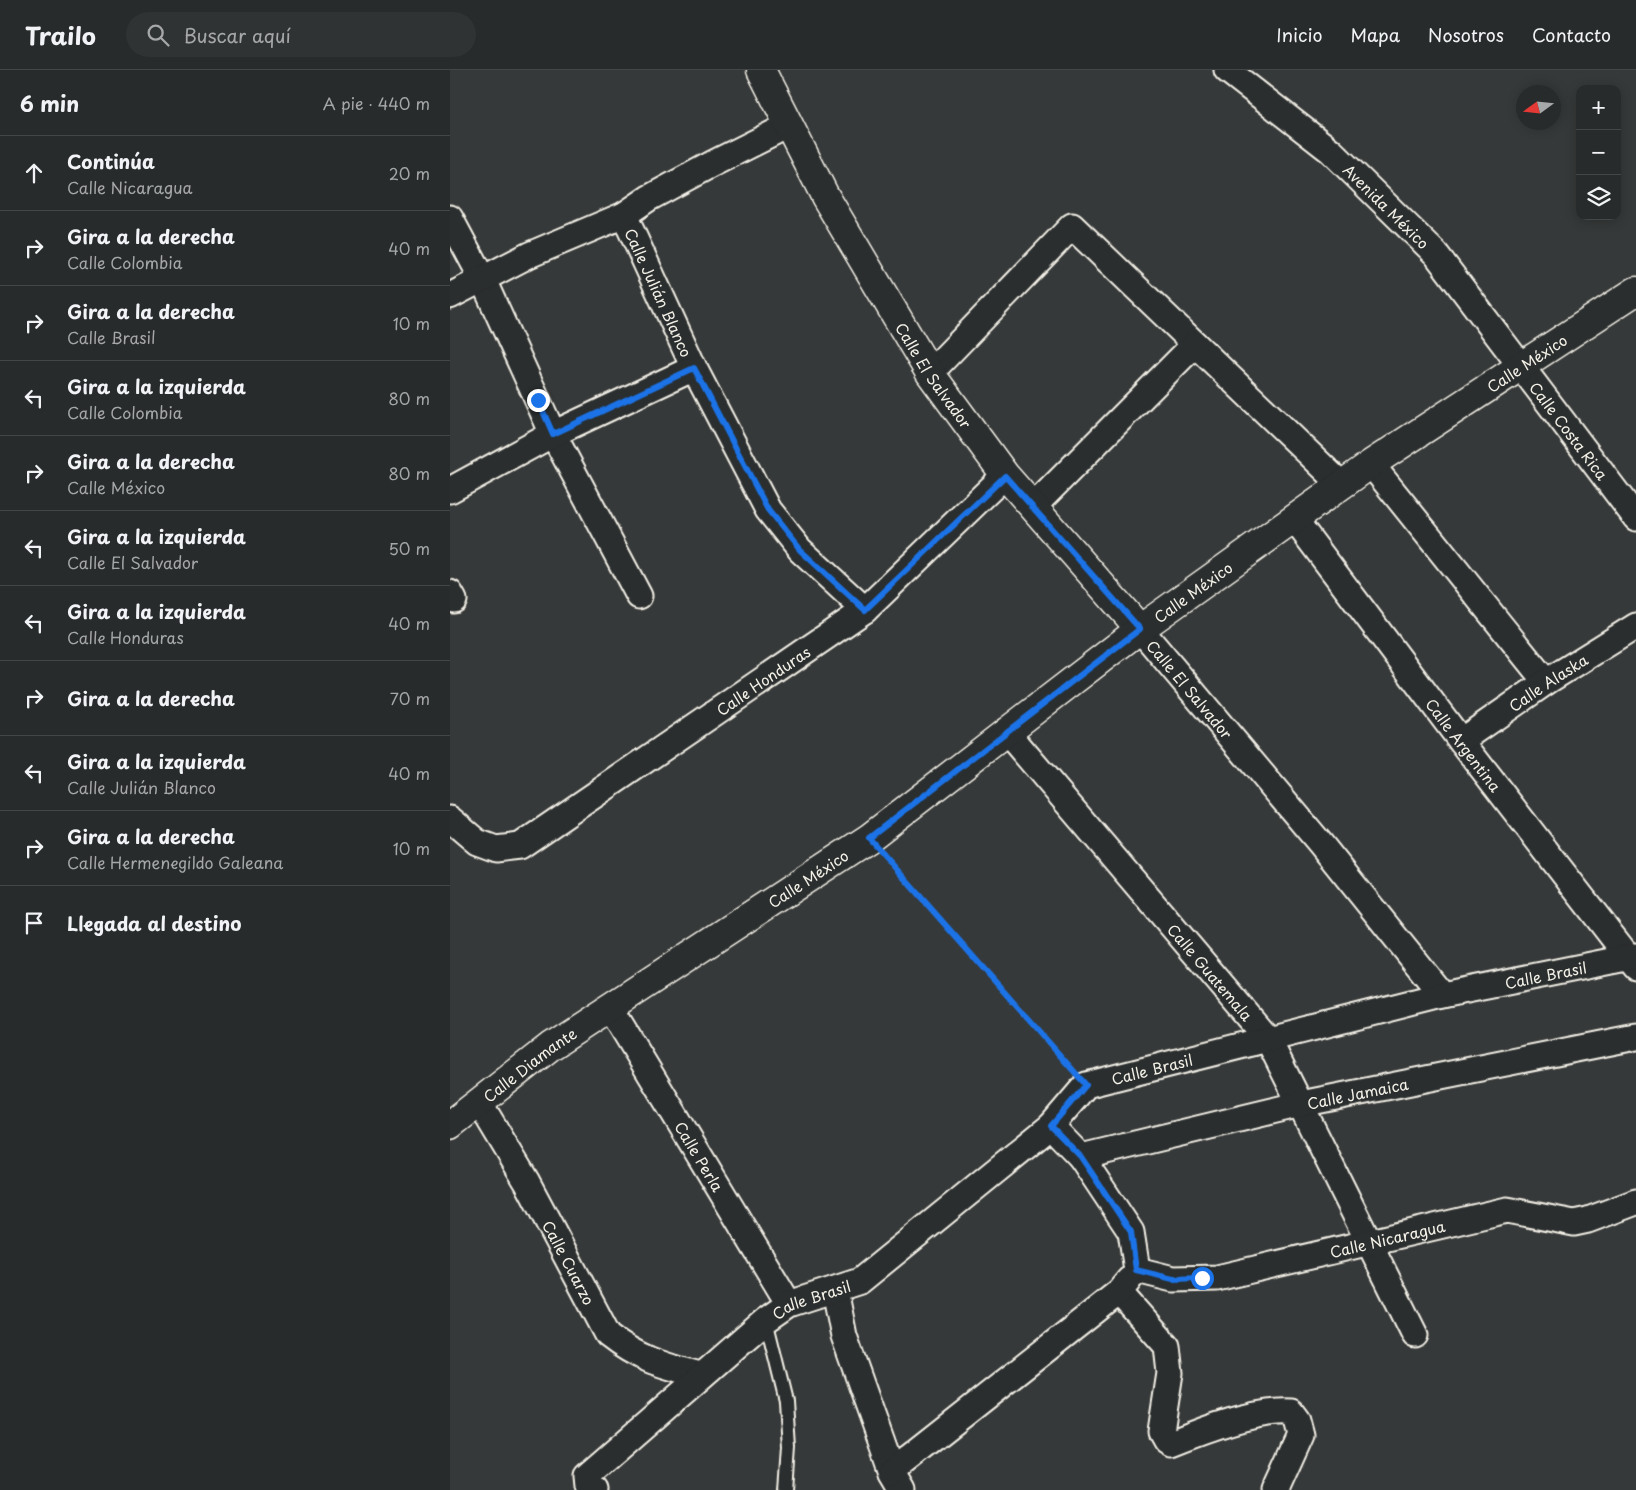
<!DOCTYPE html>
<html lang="es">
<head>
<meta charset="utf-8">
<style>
  body { margin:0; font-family:"Playpen Sans",sans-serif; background:#303333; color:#f1f3f6 }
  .controls { position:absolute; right:15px; top:15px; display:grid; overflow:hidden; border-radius:10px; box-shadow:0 2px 12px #0003 }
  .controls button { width:45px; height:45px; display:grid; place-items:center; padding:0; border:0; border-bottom:1px solid #444747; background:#282b2b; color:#f1f3f6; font:25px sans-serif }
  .compass { position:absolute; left:1066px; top:15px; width:45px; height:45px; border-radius:50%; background:#282b2b; box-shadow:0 2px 12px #0003; rotate:255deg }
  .stop { position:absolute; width:15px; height:15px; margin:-11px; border:4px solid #1a73e8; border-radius:50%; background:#fff }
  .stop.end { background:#1a73e8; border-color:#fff; box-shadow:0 1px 5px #0008 }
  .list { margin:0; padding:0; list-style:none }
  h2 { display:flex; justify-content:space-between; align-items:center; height:65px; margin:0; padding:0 20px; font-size:21px }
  h2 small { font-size:16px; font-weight:400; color:#a5a7a9 }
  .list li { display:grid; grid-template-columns:32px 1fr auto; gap:15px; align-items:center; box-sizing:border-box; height:75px; padding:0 20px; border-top:1px solid #444747 }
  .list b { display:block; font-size:19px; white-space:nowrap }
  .list p { margin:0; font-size:16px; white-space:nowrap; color:#a5a7a9 }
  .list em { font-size:16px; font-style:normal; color:#a5a7a9 }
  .icon { flex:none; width:28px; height:28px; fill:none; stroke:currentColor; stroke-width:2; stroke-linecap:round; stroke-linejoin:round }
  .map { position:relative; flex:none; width:1186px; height:1420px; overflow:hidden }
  header { display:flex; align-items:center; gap:30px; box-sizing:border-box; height:70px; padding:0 25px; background:#282b2b; border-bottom:1px solid #444747 }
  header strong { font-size:24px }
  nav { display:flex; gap:28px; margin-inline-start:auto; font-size:18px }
  .search { width:350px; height:45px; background:#303333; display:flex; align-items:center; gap:12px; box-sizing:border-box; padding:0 18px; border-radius:28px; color:#a5a7a9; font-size:19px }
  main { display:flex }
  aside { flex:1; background:#282b2b }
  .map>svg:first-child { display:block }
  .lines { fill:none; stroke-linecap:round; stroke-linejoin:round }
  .service-casing { stroke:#f4f1e8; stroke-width:16 }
  .minor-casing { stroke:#f4f1e8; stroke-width:29 }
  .tertiary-casing { stroke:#f4f1e8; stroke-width:31 }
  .path { stroke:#f4f1e8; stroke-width:3; stroke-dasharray:1 4; stroke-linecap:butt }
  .service { stroke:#2a2d2e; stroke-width:12 }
  .minor { stroke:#2a2d2e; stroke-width:25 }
  .tertiary { stroke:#2a2d2e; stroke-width:28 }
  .route { stroke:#1a73e8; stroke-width:6 }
  .labels { text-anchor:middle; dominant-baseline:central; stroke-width:4; stroke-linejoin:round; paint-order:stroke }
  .street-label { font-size:15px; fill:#f4f1e8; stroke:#2a2d2e }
</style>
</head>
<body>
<header>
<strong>Trailo</strong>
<div class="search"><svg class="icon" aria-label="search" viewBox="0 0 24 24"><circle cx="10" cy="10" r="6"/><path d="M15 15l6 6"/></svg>Buscar aquí</div>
<nav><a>Inicio</a><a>Mapa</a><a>Nosotros</a><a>Contacto</a></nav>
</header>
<main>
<aside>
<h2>6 min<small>A pie · 440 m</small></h2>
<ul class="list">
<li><svg class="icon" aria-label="ahead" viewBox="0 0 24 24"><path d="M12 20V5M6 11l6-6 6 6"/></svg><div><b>Continúa</b><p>Calle Nicaragua</p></div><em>20 m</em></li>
<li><svg class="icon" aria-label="right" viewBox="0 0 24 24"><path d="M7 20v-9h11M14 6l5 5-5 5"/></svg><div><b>Gira a la derecha</b><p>Calle Colombia</p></div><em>40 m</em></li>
<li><svg class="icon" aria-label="right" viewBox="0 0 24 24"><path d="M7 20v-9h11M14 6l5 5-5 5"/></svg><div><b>Gira a la derecha</b><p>Calle Brasil</p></div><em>10 m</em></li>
<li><svg class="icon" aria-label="left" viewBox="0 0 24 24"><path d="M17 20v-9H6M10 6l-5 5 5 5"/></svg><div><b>Gira a la izquierda</b><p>Calle Colombia</p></div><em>80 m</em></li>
<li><svg class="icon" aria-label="right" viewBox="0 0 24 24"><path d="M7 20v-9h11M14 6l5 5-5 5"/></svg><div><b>Gira a la derecha</b><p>Calle México</p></div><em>80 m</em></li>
<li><svg class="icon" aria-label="left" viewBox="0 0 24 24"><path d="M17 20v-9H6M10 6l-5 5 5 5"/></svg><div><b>Gira a la izquierda</b><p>Calle El Salvador</p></div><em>50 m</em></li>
<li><svg class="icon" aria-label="left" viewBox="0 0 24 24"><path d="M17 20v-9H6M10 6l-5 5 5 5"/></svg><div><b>Gira a la izquierda</b><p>Calle Honduras</p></div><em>40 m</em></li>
<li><svg class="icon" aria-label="right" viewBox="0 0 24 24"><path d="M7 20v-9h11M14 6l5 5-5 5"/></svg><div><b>Gira a la derecha</b></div><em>70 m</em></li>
<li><svg class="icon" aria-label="left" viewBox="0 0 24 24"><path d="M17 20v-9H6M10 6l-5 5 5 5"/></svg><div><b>Gira a la izquierda</b><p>Calle Julián Blanco</p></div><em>40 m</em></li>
<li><svg class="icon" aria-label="right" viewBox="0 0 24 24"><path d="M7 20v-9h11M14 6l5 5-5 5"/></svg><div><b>Gira a la derecha</b><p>Calle Hermenegildo Galeana</p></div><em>10 m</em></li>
<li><svg class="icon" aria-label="arrive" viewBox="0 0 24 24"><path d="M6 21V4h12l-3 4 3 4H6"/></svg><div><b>Llegada al destino</b></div></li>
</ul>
</aside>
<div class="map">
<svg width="1186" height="1420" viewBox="0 0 1186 1420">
  <rect width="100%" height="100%" fill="#363939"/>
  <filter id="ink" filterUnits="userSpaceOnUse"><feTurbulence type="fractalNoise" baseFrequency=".02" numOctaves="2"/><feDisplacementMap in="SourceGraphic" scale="10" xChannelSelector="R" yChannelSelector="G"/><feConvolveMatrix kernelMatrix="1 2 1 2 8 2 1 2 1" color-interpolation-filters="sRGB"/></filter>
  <g filter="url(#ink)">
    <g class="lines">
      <g class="service-casing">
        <polyline id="service" points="316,1250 336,1331 339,1378 336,1420"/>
      </g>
      <g class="minor-casing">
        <g id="minor">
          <path id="s1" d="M777,0L881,81L986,184L1186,448"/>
          <path id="s2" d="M174,145L244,298L318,440L350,480L415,540"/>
          <polyline points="0,148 33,210 103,364 189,526"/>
          <polyline points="0,226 79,185 174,145 199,128 262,94 338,56"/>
          <polyline points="480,303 622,156 892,415"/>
          <polyline points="921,394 1096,612"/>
          <polyline points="0,420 103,364 244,298"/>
          <polyline points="584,436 745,274"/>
          <path id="s3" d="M845,450L1011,671L1186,897"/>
          <polyline points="0,523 4,530"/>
          <path id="s4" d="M690,559L870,773L992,925"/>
          <path id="s5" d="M556,661L818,969L965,1265"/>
          <path id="s6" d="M1011,671L1096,612L1186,556"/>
          <path id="s7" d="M0,749L27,772L46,779L70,776L415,540L555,405"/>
          <path id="s8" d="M160,937L339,1234"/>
          <path id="s9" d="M29,1032L77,1112L158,1265C190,1290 212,1295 250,1305"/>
          <polyline points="601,1056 631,1087 681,1162 687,1200"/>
          <path id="s10" d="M631,1087L851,1034L1186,967"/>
          <path id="s11" d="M687,1200L723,1209L767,1208L1057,1140L1124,1153L1138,1150L1186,1132"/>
          <polyline points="385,1220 394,1266 442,1401 453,1420"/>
          <path d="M669,1222L717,1276L720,1303L711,1361L716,1370L721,1373C753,1360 807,1339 841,1342L847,1350L851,1365L826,1420"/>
          <polyline points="442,1401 669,1222 679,1210"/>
          <path id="s12" d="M145,1420L138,1416L137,1406L316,1250L339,1234L410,1211L601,1056L636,1015L992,925L1186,886"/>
        </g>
      </g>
      <g class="tertiary-casing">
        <g id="tertiary">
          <path id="s13" d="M311,0L375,126L480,303L555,405L690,559"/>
          <path id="s14" d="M0,1055L101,976L419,768L690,559L921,394L1186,221"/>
        </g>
      </g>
      <polyline class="path" points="437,789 619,996"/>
      <use href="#service" class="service"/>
      <use href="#minor" class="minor"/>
      <use href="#tertiary" class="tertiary"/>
    </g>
  </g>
  <g class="lines" filter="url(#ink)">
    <polyline class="route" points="88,330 103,364 244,298 318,440 350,480 415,540 555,406 690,559 419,768 636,1015 601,1056 631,1087 681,1162 686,1200 723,1209 752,1208"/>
  </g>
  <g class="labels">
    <g class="street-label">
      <text stroke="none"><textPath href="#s1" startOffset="210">Avenida México</textPath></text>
      <text stroke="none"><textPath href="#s2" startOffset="85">Calle Julián Blanco</textPath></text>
      <text stroke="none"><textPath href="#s14" startOffset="1320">Calle México</textPath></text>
      <text stroke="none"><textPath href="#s13" startOffset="351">Calle El Salvador</textPath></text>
      <text stroke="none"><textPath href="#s1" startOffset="500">Calle Costa Rica</textPath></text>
      <text stroke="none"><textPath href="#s14" startOffset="915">Calle México</textPath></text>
      <text stroke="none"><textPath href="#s7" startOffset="374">Calle Honduras</textPath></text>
      <text stroke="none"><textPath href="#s6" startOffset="105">Calle Alaska</textPath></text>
      <text stroke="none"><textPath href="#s4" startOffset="78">Calle El Salvador</textPath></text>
      <text stroke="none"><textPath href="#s3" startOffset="281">Calle Argentina</textPath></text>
      <text stroke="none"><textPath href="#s14" startOffset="435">Calle México</textPath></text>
      <text stroke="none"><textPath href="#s5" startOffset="316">Calle Guatemala</textPath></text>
      <text stroke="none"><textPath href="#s12" startOffset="1131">Calle Brasil</textPath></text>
      <text stroke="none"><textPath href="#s14" startOffset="100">Calle Diamante</textPath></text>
      <text stroke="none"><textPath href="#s12" startOffset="726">Calle Brasil</textPath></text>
      <text stroke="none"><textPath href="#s10" startOffset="284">Calle Jamaica</textPath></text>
      <text stroke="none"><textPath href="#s8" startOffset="174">Calle Perla</textPath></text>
      <text stroke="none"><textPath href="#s11" startOffset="256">Calle Nicaragua</textPath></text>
      <text stroke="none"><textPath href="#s9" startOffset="184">Calle Cuarzo</textPath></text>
      <text stroke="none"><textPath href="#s12" startOffset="306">Calle Brasil</textPath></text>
    </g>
  </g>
</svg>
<div class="controls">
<button>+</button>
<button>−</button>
<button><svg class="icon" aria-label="layers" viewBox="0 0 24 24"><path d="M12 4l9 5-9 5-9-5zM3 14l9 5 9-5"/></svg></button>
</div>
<svg class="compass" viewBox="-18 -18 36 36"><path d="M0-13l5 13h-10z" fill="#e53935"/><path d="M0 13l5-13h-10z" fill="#a5a7a9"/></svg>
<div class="stop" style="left:752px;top:1208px"></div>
<div class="stop end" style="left:88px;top:330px"></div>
</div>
</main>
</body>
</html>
